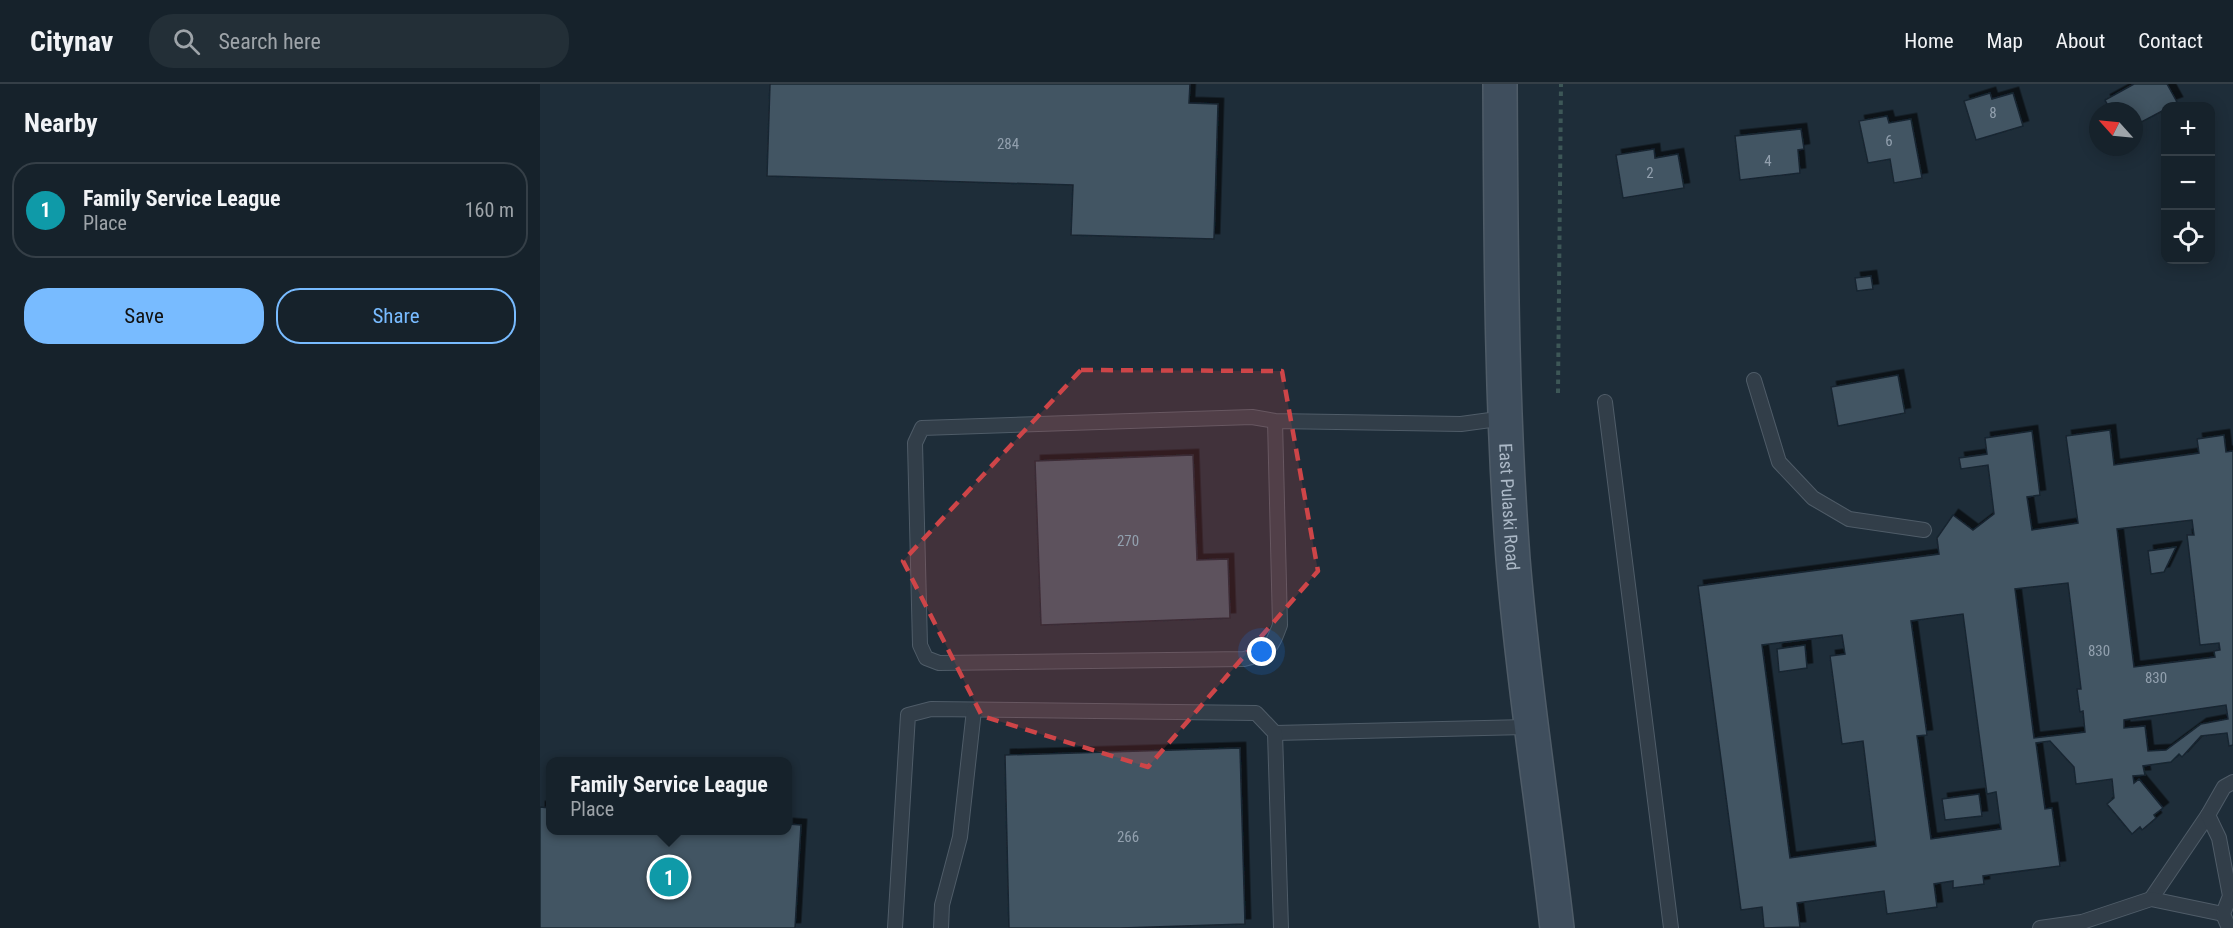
<!DOCTYPE html>
<html lang="en">
<head>
<meta charset="utf-8">
<style>
  body { margin:0; font-family:"Roboto Condensed",sans-serif; background:#232f37; color:#f1f3f6 }
  .controls { position:absolute; right:18px; top:18px; display:grid; overflow:hidden; border-radius:12px; box-shadow:0 3px 15px #0003 }
  .controls button { width:54px; height:54px; display:grid; place-items:center; padding:0; border:0; border-bottom:2px solid #353f47; background:#16222b; color:#f1f3f6; font:30px sans-serif }
  .compass { position:absolute; left:1549px; top:18px; width:54px; height:54px; border-radius:50%; background:#16222b; box-shadow:0 3px 15px #0003; rotate:297deg }
  .you { position:absolute; left:722px; top:568px; width:21px; height:21px; margin:-15px; border:4px solid #fff; border-radius:50%; background:#1a73e8; box-shadow:0 0 0 9px #1a73e833 }
  .badge { display:grid; place-items:center; width:39px; height:39px; border-radius:50%; background:#78bbff; color:#fff; font-size:20px; font-weight:700 }
  .pin { position:absolute; translate:-50% -50%; border:3px solid #fff; box-shadow:0 2px 6px #0006 }
  .popup { position:absolute; left:6px; top:673px; width:246px; height:78px; box-sizing:border-box; display:grid; place-content:center; border-radius:12px; background:#16222b; filter:drop-shadow(0 2px 4px #0005); font-size:20px; white-space:nowrap; color:#9ea4a9 }
  .popup b { font-size:22px; color:#f1f3f6 }
  .popup::after { content:''; position:absolute; left:50%; top:100%; margin-left:-12px; border:12px solid transparent; border-top-color:#16222b }
  .list { margin:0; padding:0; list-style:none }
  h2 { display:flex; justify-content:space-between; align-items:center; height:78px; margin:0; padding:0 24px; font-size:26px }
  h2 small { font-size:20px; font-weight:400; color:#9ea4a9 }
  .list li { display:grid; grid-template-columns:39px 1fr auto; gap:18px; align-items:center; box-sizing:border-box; height:96px; margin:0 12px 12px; padding:0 12px; border:2px solid #353f47; border-radius:24px }
  .list b { display:block; font-size:22px; white-space:nowrap }
  .list p { margin:0; font-size:20px; white-space:nowrap; color:#9ea4a9 }
  .list em { font-size:20px; font-style:normal; color:#9ea4a9 }
  .actions { display:flex; gap:12px; padding:18px 24px }
  .actions a { flex:1; padding:14px 0; border:2px solid #78bbff; border-radius:24px; text-align:center; font-size:21px; color:#78bbff }
  .actions .main { background:#78bbff; color:#111 }
  .icon { flex:none; width:33px; height:33px; fill:none; stroke:currentColor; stroke-width:2; stroke-linecap:round; stroke-linejoin:round }
  .map { position:relative; flex:none; width:1693px; height:844px; overflow:hidden }
  header { display:flex; align-items:center; gap:36px; box-sizing:border-box; height:84px; padding:0 30px; background:#16222b; border-bottom:2px solid #353f47 }
  header strong { font-size:28px }
  nav { display:flex; gap:33px; margin-inline-start:auto; font-size:21px }
  .search { width:420px; height:54px; background:#232f37; display:flex; align-items:center; gap:15px; box-sizing:border-box; padding:0 21px; border-radius:24px; color:#9ea4a9; font-size:22px }
  main { display:flex }
  aside { flex:1; background:#16222b }
  .map>svg:first-child { display:block }
  .building { fill:#435464; stroke:#192530; stroke-width:1.5; fill-rule:evenodd; filter:url(#shadow) }
  .lines { fill:none; stroke-linecap:round; stroke-linejoin:round }
  .service-casing { stroke:#4f5c68; stroke-width:16 }
  .secondary-casing { stroke:#4f5c68; stroke-width:36 }
  .path { stroke:#3d5757; stroke-width:4; stroke-dasharray:4.5 4.5; stroke-linecap:butt }
  .service { stroke:#323e49; stroke-width:14 }
  .secondary { stroke:#3f4e5d; stroke-width:33 }
  .marked { fill:#ce4548; fill-opacity:0.2; stroke:#ce4548; stroke-width:4.5; stroke-dasharray:12 8; stroke-linejoin:round }
  .labels { text-anchor:middle; dominant-baseline:central; stroke-width:4.5; stroke-linejoin:round; paint-order:stroke }
  .number-label { font-size:15px; fill:#92a0ae }
  .street-label { font-size:18px; fill:#acb9c7; stroke:#17232e }
</style>
</head>
<body>
<header>
<strong>Citynav</strong>
<div class="search"><svg class="icon" aria-label="search" viewBox="0 0 24 24"><circle cx="10" cy="10" r="6"/><path d="M15 15l6 6"/></svg>Search here</div>
<nav><a>Home</a><a>Map</a><a>About</a><a>Contact</a></nav>
</header>
<main>
<aside>
<h2>Nearby<small></small></h2>
<ul class="list">
<li><span class="badge" style="background:#0f9aa8">1</span><div><b>Family Service League</b><p>Place</p></div><em>160 m</em></li>
</ul>
<div class="actions"><a class="main">Save</a><a>Share</a></div>
</aside>
<div class="map">
<svg width="1693" height="844" viewBox="0 0 1693 844">
  <defs>
    <filter id="shadow"><feDropShadow dx="5.5" dy="-5.5" stdDeviation="0" flood-color="#0009"/></filter>
  </defs>
  <rect width="100%" height="100%" fill="#1e2d39"/>
  <g class="building">
    <polygon points="230,0 650,0 649,19 678,20 674,155 531,151 533,101 227,92"/>
    <polygon points="1594,0 1627,0 1637,18 1626,22 1626,25 1594,42 1594,27 1571,27 1565,16"/>
    <polygon points="1450,9 1452,15 1473,9 1483,42 1436,56 1424,17"/>
    <polygon points="1347,32 1349,39 1371,35 1382,94 1354,99 1350,75 1328,79 1319,37"/>
    <polygon points="1261,45 1264,65 1258,66 1260,89 1200,96 1195,52"/>
    <polygon points="1114,65 1115,74 1138,70 1144,104 1083,114 1076,71"/>
    <polygon points="1331,192 1333,205 1317,207 1315,194"/>
    <polygon points="1358,291 1365,329 1298,342 1291,303"/>
    <path d="M1570,346L1574,381L1659,369L1657,355L1684,351L1686,368L1693,367V661L1689,662L1687,649L1661,652L1642,673L1639,670L1631,678L1603,682L1605,691L1593,692L1594,699L1599,695L1623,724L1614,731L1616,734L1602,746L1600,743L1592,750L1567,720L1574,714L1572,695L1536,700L1534,683L1510,657L1496,659L1505,725L1512,724L1520,782L1443,792L1444,800L1413,804V797L1394,800L1397,823L1347,830L1344,807L1257,819L1260,843L1224,844L1222,823L1201,826L1158,502L1399,470L1397,454L1413,431L1433,446L1454,430L1448,381L1421,385L1419,374L1447,370L1445,354L1492,347L1500,411L1487,413L1492,446L1538,439L1526,352ZM1652,436L1654,451H1647L1660,561L1679,559L1680,566L1674,567L1675,573L1594,583L1577,445ZM1528,499L1541,605H1537L1540,628L1543,627L1545,648L1494,654L1475,505ZM1423,530L1447,710L1456,708L1461,745L1391,755L1377,652L1387,651L1371,537ZM1302,551L1305,570L1290,572L1302,660L1323,657L1336,762L1250,774L1222,561ZM1686,621L1688,635L1661,640L1626,666L1608,667L1605,642L1584,644V636Z"/>
    <polygon points="653,371 657,476 688,475 690,534 501,541 495,377"/>
    <polygon points="1636,463 1624,488 1611,490 1608,467"/>
    <polygon points="1265,561 1267,584 1239,588 1237,565"/>
    <polygon points="700,664 705,840 581,844 469,844 465,671"/>
    <polygon points="1439,710 1442,732 1405,736 1402,715"/>
    <polygon points="0,723 10,724 10,746 248,746 248,740 261,741 255,844 0,844"/>
  </g>
  <g class="lines">
    <g class="service-casing">
      <g id="service">
        <polyline points="1214,296 1239,378 1273,414 1309,435 1384,446"/>
        <polyline points="1065,318 1131,844"/>
        <path d="M735,337L740,541C731,565 729,569 704,575L399,579L386,574L380,561L375,359L382,344L712,333L735,337L921,340L965,334"/>
        <polyline points="735,649 991,643"/>
        <polyline points="1611,815 1668,731"/>
        <polyline points="355,844 368,631 391,625 716,629 735,649 741,844"/>
        <polyline points="401,844 402,821 420,753 434,626"/>
        <polyline points="1500,844 1542,838 1611,815 1683,830"/>
        <polyline points="1689,844 1683,830 1690,812 1679,754 1668,731 1684,703 1693,698"/>
      </g>
    </g>
    <g class="secondary-casing">
      <g id="secondary">
        <path id="s1" d="M960,0C961,159 961,317 973,475C983,599 1003,721 1017,844"/>
      </g>
    </g>
    <polyline class="path" points="1018,309 1021,0"/>
    <use href="#service" class="service"/>
    <use href="#secondary" class="secondary"/>
  </g>
  <path class="marked" d="M541,286L742,287L778,487L608,683L442,632L363,477Z"/>
  <g class="labels">
    <g class="number-label">
      <text x="1453" y="29">8</text>
      <text x="1349" y="57">6</text>
      <text x="468" y="60">284</text>
      <text x="1228" y="77">4</text>
      <text x="1110" y="89">2</text>
      <text x="588" y="457">270</text>
      <text x="1559" y="567">830</text>
      <text x="1616" y="594">830</text>
      <text x="588" y="753">266</text>
    </g>
    <g class="street-label">
      <text stroke="none"><textPath href="#s1" startOffset="423">East Pulaski Road</textPath></text>
    </g>
  </g>
</svg>
<div class="controls">
<button>+</button>
<button>−</button>
<button><svg class="icon" aria-label="locate" viewBox="0 0 24 24"><circle cx="12" cy="12" r="6"/><path d="M12 2v4M12 18v4M2 12h4M18 12h4"/></svg></button>
</div>
<svg class="compass" viewBox="-18 -18 36 36"><path d="M0-13l5 13h-10z" fill="#e53935"/><path d="M0 13l5-13h-10z" fill="#9ea4a9"/></svg>
<div class="you"></div>
<div class="pin badge" style="left:129px;top:793px;background:#0f9aa8">1</div>
<div class="popup"><b>Family Service League</b>Place</div>
</div>
</main>
</body>
</html>
